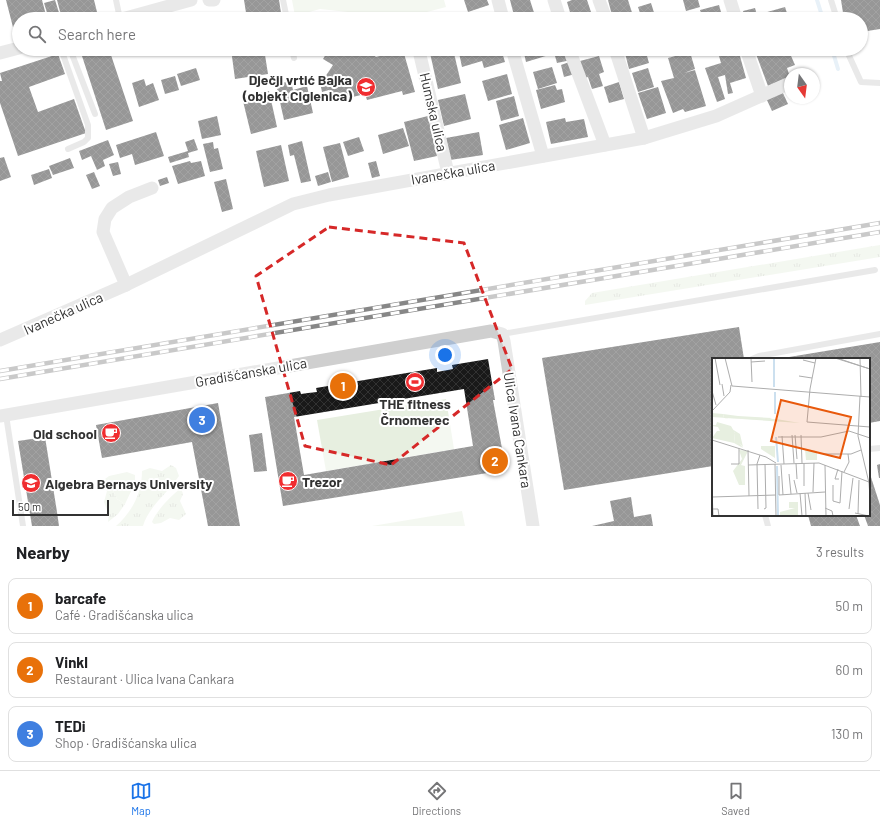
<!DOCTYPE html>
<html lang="en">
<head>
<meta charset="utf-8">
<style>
  body { margin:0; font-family:Barlow,sans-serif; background:#f2f2f2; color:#202124 }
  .compass { position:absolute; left:784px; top:68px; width:36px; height:36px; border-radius:50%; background:#fff; box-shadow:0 1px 3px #0004; rotate:166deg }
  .scale { position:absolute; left:12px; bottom:10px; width:97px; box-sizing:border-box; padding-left:4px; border:2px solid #323232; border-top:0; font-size:11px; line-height:14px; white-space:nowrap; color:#323232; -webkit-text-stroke:3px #fff; paint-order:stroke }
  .you { position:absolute; left:445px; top:355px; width:14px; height:14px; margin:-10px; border:3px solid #fff; border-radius:50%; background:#1a73e8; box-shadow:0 0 0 6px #1a73e833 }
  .badge { display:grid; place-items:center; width:26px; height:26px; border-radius:50%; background:#1a73e8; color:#fff; font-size:13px; font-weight:700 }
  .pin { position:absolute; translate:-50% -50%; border:2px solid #fff; box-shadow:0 1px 4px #0006 }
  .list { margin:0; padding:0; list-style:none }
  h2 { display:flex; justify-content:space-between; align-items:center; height:52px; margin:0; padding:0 16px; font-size:17px }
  h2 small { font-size:13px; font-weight:400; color:#757577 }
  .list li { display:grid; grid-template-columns:26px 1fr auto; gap:12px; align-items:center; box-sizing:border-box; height:56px; margin:0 8px 8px; padding:0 8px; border:1px solid #e0e0e0; border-radius:8px }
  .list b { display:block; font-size:15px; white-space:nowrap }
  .list p { margin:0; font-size:13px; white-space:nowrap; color:#757577 }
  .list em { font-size:13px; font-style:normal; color:#757577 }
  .icon { flex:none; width:22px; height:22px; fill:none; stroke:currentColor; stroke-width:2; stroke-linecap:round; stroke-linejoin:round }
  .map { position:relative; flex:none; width:880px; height:526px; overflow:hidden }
  .search { position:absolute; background:#fff; box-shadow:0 1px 3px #0004; left:12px; right:12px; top:12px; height:44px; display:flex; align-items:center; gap:10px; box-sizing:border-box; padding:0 14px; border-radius:22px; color:#757577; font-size:15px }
  .sheet { height:244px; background:#fff }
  nav { display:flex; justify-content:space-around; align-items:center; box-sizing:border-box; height:56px; border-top:1px solid #e0e0e0; background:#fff; font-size:11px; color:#757577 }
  nav a { display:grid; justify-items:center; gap:2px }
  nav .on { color:#1a73e8 }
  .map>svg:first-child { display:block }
  .grass { fill:url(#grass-tufts) }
  .green { fill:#e7efe0 }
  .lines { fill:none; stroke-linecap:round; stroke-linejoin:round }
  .stream { stroke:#cce0ef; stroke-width:4 }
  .building { fill:url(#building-cross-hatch); fill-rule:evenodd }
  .service { stroke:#cfcfcf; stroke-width:6 }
  .minor { stroke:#cfcfcf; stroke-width:13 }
  .rail-casing { stroke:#878787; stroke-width:4.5 }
  .rail { stroke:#fff; stroke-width:3; stroke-dasharray:9; stroke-linecap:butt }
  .marked { fill:none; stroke:#d62828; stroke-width:3; stroke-dasharray:8 5; stroke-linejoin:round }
  .labels { text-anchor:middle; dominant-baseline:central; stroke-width:4; stroke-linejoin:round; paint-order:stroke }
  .poi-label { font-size:14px; font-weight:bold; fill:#323232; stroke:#fff; text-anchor:end }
  .street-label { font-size:14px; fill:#323232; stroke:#fff }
  .inset-river { fill:none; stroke:#cce0ef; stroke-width:2 }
  .inset-road { fill:none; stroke:#adadad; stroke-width:1 }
  .view { fill:#e8590c; fill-opacity:0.15; stroke:#e8590c; stroke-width:2 }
  .inset-edge { fill:none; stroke:#323232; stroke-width:2 }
</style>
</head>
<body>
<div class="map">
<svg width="880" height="526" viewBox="0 0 880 526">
  <defs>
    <pattern id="grass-tufts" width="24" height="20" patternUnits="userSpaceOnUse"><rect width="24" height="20" fill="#e7efe0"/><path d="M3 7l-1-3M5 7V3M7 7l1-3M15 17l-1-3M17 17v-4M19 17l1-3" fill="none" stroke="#c7cdc1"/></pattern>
    <pattern id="building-cross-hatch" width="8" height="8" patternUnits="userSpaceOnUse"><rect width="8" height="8" fill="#191919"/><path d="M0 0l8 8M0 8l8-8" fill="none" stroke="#323232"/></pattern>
  </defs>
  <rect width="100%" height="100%" fill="#fff"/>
  <g class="grass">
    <polygon points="880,245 880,257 585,305 585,301 592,293"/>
    <path d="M171,465L176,468L179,476C167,494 149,506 143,526H116C132,512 142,493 142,471L150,468L162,471Z"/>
    <polygon points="105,479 108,479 117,499 125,504 118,514 108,522 109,515 104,502 107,491 102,484"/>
    <path d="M181,488L183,494L180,501L186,514L179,520L170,518L161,523L154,524L152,522C156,511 172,495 181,488Z"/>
  </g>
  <g class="green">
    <polygon points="292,0 444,0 446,7 404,18 320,9 295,16"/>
    <polygon points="446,399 454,449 326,471 317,420"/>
    <polygon points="127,472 135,475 135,483 125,504 117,499 108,479 105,479 109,476"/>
    <polygon points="462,511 465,526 372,526"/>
  </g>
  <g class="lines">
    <g class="stream">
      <polyline points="817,0 823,19"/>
      <polyline points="832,49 838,69"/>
    </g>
  </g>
  <g class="building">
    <polygon points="6,0 42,0 47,19 19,19 19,38 16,39"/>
    <polygon points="55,0 61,19 49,19 44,3"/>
    <polygon points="57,0 94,0 98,16 88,19 62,19"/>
    <polygon points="244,0 279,0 282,19 247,19"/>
    <polygon points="464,0 487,0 489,5 468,12"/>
    <polygon points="510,0 530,0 536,19 515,19"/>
    <polygon points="572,0 587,0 593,18 572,19 567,2"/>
    <polygon points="608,0 628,0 634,19 613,19"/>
    <polygon points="683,0 698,0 700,7 686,11"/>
    <polygon points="841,0 880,0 880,29 861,32 861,19 844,19"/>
    <polygon points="651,3 656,19 642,19 638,7"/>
    <polygon points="719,5 723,19 703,19 700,10"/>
    <polygon points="785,7 788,16 778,19 745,19 743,11 755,8 757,15"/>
    <polygon points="555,11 558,19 544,19 542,15"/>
    <polygon points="104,49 109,49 133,121 106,130 82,56"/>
    <polygon points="156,49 181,49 181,50 158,55"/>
    <polygon points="231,49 287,49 287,52 265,55 268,74 235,79"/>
    <polygon points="329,49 366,49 376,57 403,50 415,92 403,95 402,91 367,100 365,94 332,102 329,90 322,92 319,78 325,77 333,65 323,59"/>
    <polygon points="447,49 453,49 461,83 438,89 430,53"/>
    <polygon points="474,49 501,49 505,62 484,68 482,61 462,67 459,53"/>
    <polygon points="523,49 547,49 549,55 526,62"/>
    <polygon points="553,49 567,49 571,60 557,63"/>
    <polygon points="576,49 589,49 589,51 578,54"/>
    <polygon points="624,49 645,49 649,63 629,69"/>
    <polygon points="717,49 738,49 746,78 730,83 733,93 728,94 725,75 718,77 725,99 717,102 705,68 721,63"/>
    <polygon points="768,49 788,49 795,65 787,68 790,77 768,86 756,54"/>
    <polygon points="690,52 695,69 684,73 695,70 706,106 685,112 683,109 673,113 661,81 674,78 668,58"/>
    <polygon points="58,54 65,74 29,87 38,112 74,99 86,133 18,156 0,103 0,81 2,81 0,73"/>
    <polygon points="599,56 604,72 599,74 603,86 592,89 588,77 585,78 580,61"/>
    <polygon points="572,61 575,74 564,77 561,65"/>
    <polygon points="552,67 557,83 538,89 533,72"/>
    <polygon points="196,68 200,80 181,86 177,74"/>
    <polygon points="648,68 654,87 638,92 632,73"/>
    <polygon points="507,74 512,94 488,101 482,81"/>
    <polygon points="175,76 179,90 165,94 161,80"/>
    <polygon points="144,79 146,86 153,83 159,100 139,107 132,83"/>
    <polygon points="291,81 293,90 307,86 313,113 284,120 276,84"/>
    <polygon points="619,82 624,99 609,103 604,87"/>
    <polygon points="555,85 557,90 562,89 565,102 541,109 536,90"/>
    <polygon points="658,87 666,113 647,119 638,93"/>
    <polygon points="269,91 277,127 251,134 242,97"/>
    <polygon points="782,91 788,104 772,111 766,98"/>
    <polygon points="465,94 471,119 444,126 438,100"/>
    <polygon points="514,96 519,116 501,121 496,101"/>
    <polygon points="217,116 221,135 202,139 198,121"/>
    <polygon points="428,116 437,156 414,161 404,122"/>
    <polygon points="523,118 530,143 506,150 499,125"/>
    <polygon points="565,118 566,122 584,119 588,137 551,144 546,122"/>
    <polygon points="403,128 409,146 383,154 378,135"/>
    <polygon points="156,132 164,156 135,165 132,154 120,158 116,145"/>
    <polygon points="479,132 483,155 450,160 446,138"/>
    <polygon points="359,137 364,151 348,156 343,142"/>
    <polygon points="194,139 198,150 188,153 189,157 170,163 168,157 188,151 185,142"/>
    <polygon points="108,140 114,155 103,160 105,166 97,170 91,156 82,160 79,151"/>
    <polygon points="302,141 311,181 301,183 294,155 290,156 288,145"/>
    <polygon points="213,142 214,149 218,148 223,169 210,172 203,144"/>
    <polygon points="340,143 349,177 332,182 323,147"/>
    <polygon points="281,145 289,181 264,187 256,151"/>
    <polygon points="4,157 11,177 0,181 0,158"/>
    <polygon points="70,158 74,168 53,175 49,166"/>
    <polygon points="190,161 191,163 201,161 205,176 178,184 172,166"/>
    <polygon points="376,161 380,176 372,178 368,163"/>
    <polygon points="118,162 121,174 113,176 109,164"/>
    <polygon points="49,169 52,178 34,185 31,175"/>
    <polygon points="94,172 100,186 92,189 86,175"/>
    <polygon points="328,172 331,182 318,186 315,176"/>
    <polygon points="167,177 169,183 160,186 158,180"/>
    <polygon points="226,179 233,209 222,212 214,182"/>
    <polygon points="739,327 744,359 713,359 713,466 564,490 542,358"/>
    <polygon points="880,342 880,421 869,423 869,359 777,359"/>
    <path d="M488,359L495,400H493L506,470L283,506L265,397L300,391L301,394L308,393L317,392L316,388L437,368V372L453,369L452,365ZM464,389L473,446L304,475L294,417Z"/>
    <polygon points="218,403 240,526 208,526 192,442 102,458 96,425"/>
    <polygon points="262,433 267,471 254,472 249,435"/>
    <polygon points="45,437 57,512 59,526 32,526 18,441"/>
    <polygon points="880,464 880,478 879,478 877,465"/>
    <polygon points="869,471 880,505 880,526 868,526 864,515 869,515"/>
    <polygon points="631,497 634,517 651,514 653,526 592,526 614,521 610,501"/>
    <polygon points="808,515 856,515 860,526 811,526"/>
  </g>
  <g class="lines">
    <g class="service">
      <polyline points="116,0 120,19"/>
      <polyline points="283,0 287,19"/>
      <polyline points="831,0 837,19"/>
      <polyline points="61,49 88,125 88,138 84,142 68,149"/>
      <polyline points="70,49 95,114"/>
      <polyline points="292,49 294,58"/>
      <polyline points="846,49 861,82 880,83"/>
      <polyline points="502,334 875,270"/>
      <polyline points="752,359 759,356 880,334"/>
      <polyline points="6,415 23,526"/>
      <polyline points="869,449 880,448"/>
      <polyline points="765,515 768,526"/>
    </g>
    <g class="minor">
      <polyline points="209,0 214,0"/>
      <polyline points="498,0 503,19"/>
      <polyline points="554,0 560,19"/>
      <polyline points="599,0 606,19"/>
      <polyline points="730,0 736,19"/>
      <polyline points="122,19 191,0"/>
      <polyline points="512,49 543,156"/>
      <polyline points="569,49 605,145"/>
      <polyline points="615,49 644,138"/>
      <polyline points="746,49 762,96"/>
      <polyline points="419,51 448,173"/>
      <polyline points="0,53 19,48"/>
      <polyline points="126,285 103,232 105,219 112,208 129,197 152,188"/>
      <polyline points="0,340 126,285 293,204 329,195 644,138 716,116 790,83"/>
      <polyline points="0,416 491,331 502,334 504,341 533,526"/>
    </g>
    <g class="rail-casing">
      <g id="rail">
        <polyline points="0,371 880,223"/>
        <polyline points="0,379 880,232"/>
      </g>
    </g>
    <use href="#rail" class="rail"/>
  </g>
  <path d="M0 0H880V526H0ZM329,227L464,243L512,369L391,465L305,446L256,276Z" fill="#fff" fill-opacity=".55" fill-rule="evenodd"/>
  <path class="marked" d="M329,227L464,243L512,369L391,465L305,446L256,276Z"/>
  <defs>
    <g id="school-disc" transform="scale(1)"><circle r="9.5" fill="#f02d30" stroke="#fff"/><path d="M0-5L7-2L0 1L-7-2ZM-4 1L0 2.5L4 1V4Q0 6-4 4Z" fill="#fff"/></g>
    <g id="stadium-disc" transform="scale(1)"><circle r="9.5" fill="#f02d30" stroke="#fff"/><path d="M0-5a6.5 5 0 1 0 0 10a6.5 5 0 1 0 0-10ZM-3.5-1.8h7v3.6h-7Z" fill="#fff"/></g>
    <g id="cafe-disc" transform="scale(1)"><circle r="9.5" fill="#f02d30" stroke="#fff"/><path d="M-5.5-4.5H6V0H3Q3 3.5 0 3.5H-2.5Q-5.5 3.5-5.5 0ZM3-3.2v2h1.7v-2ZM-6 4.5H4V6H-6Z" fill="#fff"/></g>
    <g id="university-disc" transform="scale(1)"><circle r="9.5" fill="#f02d30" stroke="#fff"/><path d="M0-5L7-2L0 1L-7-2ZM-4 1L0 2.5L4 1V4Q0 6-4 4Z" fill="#fff"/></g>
  </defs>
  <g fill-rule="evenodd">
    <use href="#school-disc" x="366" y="87"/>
    <use href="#stadium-disc" x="415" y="382"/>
    <use href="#cafe-disc" x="111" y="433"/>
    <use href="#cafe-disc" x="288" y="481"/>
    <use href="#university-disc" x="31" y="483"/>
  </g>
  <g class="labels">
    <g class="poi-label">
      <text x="352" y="79">Dječji vrtić Bajka<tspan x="352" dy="16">(objekt Ciglenica)</tspan></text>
      <text x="415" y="403" text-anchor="middle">THE fitness<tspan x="415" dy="16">Črnomerec</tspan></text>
      <text x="97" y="433">Old school</text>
      <text x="302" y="481" text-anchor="start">Trezor</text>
      <text x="45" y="483" text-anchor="start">Algebra Bernays University</text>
    </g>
    <g class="street-label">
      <text transform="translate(434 112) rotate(77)">Humska ulica</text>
      <text transform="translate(453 172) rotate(-10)">Ivanečka ulica</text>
      <text transform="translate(63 313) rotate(-24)">Ivanečka ulica</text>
      <text transform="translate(251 372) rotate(-10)">Gradišćanska ulica</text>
      <text transform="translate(518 430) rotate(81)">Ulica Ivana Cankara</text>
    </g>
  </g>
  <g transform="translate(712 358)">
    <rect width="158" height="158" fill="#fff"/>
    <path d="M0,55L11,56L12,60L64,61L88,65L0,59ZM20,71L28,76L31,89L27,85L31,90L22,85L23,75ZM49,88H63V100L49,91Z" fill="#e7efe0"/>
    <path d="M11,56L26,58L60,60L56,62L12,60ZM0,63L1,67H4L5,64L19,68L23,75L22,85L0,80L5,73H8L6,69L0,68ZM27,92L36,93L29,107L33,108V127H27L21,113L30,101Z" fill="#e7efe0"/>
    <path d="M93,91L105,93V102H94ZM77,144H86V158H68V154L83,150H77Z" fill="#e7efe0"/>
    <path class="inset-river" d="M62,0V29M63,34V56M64,79L66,104M65,108L66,158"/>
    <path class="inset-road" d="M3,0L8,27M13,0L20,28L158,39M39,0L40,24M104,0L98,31L95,64L158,69M123,0L158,11M125,0L158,11M148,0L149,39M91,2L103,5M39,4L53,3M87,18L100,20M10,26L12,38M0,33L4,47M148,38L146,78L157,125L158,140M0,53L18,34L19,27M80,77L82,105M83,77L85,101M89,77L90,105M70,78L72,106M66,79H109L137,73L158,80M0,82L54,99L64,105M36,92L37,138M111,96H139L149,92M84,105L85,121M92,105V128M19,106H27V90M63,106L64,158M36,107L107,105L157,124M69,107L71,137M113,107L114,158M126,111L123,121H127M132,114L137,104L136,96M77,116L79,136M67,118V137L113,134M82,122L85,135M121,127V143L128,145L130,113M0,130L1,158M101,134L102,105M88,135L90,158M93,135L94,158M96,135L99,152M0,139L64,137M113,150L120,153L121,158M0,151H6L7,158M46,151L45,106L48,97M52,151L54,150L53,106M137,151L141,120M143,155L157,158M146,156L147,122"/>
    <path class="view" d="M69,42L139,59L128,100L59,83Z"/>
    <rect width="158" height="158" class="inset-edge"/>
  </g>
</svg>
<svg class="compass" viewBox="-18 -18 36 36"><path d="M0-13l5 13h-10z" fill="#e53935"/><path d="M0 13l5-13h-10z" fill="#757577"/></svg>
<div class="scale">50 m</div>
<div class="you"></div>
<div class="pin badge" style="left:343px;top:386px;background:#e8710a">1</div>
<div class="pin badge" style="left:495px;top:461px;background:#e8710a">2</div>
<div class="pin badge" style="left:202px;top:420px;background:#3f7fe0">3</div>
<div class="search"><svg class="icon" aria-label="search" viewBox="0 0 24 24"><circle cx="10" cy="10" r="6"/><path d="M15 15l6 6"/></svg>Search here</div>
</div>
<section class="sheet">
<h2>Nearby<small>3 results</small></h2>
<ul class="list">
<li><span class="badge" style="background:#e8710a">1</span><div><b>barcafe</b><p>Café · Gradišćanska ulica</p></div><em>50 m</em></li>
<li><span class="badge" style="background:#e8710a">2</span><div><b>Vinkl</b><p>Restaurant · Ulica Ivana Cankara</p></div><em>60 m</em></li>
<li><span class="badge" style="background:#3f7fe0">3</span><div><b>TEDi</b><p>Shop · Gradišćanska ulica</p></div><em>130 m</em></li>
</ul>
</section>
<nav>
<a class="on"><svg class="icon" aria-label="map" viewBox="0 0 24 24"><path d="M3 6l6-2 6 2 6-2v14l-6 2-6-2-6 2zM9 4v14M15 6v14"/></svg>Map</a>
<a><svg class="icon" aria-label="directions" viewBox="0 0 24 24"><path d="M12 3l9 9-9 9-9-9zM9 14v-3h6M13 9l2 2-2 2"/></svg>Directions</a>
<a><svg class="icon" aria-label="saved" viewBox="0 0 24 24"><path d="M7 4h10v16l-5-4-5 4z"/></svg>Saved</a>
</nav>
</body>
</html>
